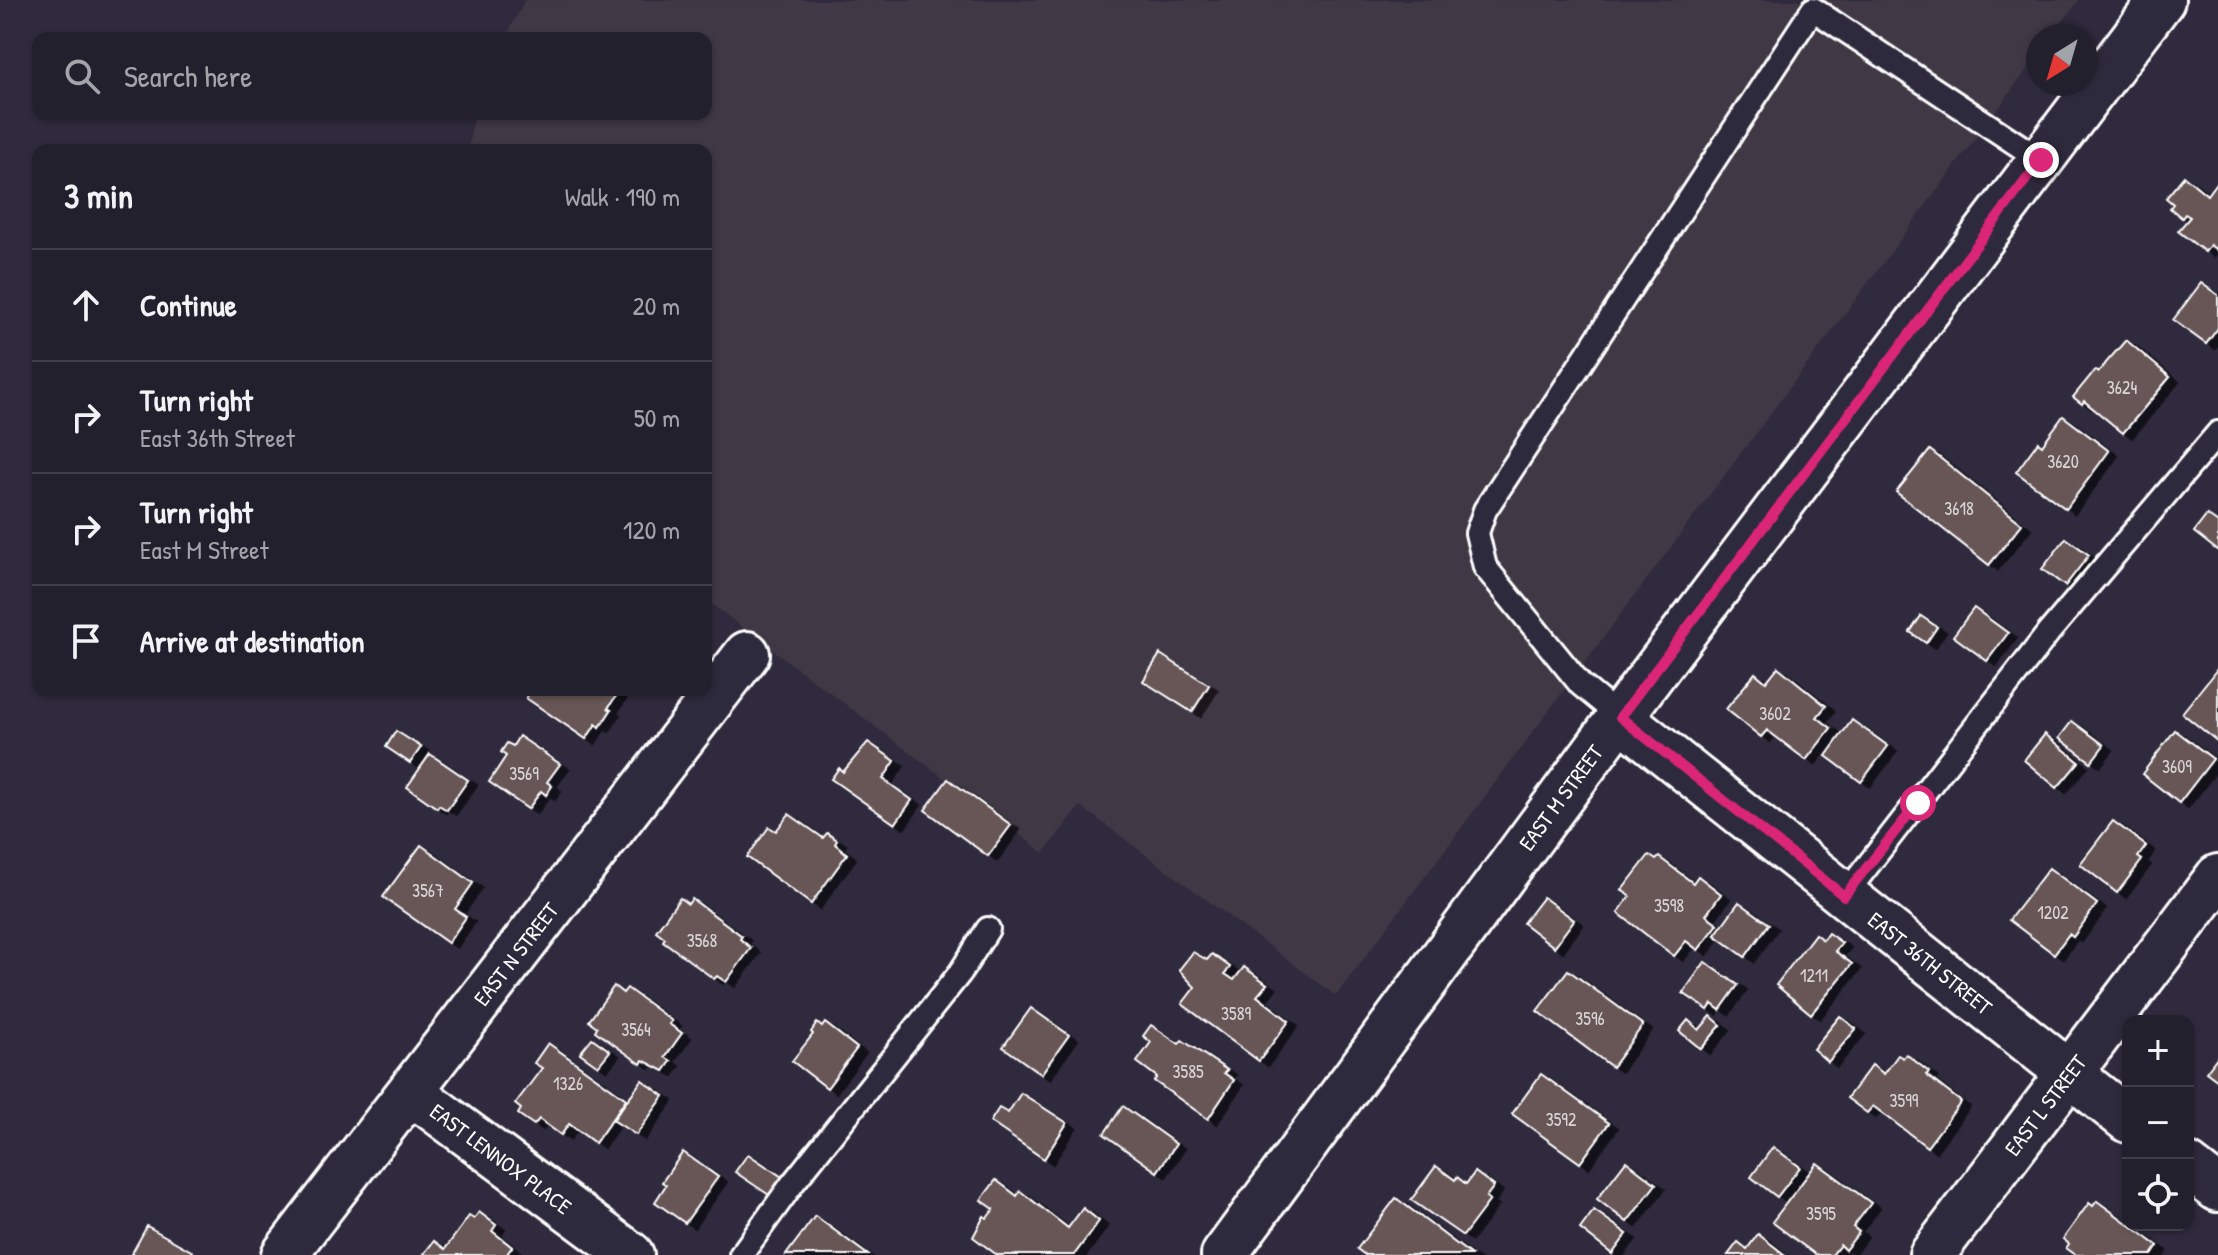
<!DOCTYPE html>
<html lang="en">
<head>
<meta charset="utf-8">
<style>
  body { margin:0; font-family:"Patrick Hand",sans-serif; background:#2b2836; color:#f1f3f6 }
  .controls { position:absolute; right:24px; bottom:24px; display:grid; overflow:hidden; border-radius:16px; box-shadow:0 2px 6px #0004 }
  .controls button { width:72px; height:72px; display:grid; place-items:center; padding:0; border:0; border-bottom:2px solid #403e4a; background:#23202e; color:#f1f3f6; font:40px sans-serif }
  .compass { position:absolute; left:2026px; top:24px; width:72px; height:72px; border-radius:50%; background:#23202e; box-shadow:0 2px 6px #0004; rotate:217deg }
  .stop { position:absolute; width:24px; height:24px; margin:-18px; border:6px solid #db2777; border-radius:50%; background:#fff }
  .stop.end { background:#db2777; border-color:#fff; box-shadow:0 2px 8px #0008 }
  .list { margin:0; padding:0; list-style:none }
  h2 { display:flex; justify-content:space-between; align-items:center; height:104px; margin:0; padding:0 32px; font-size:34px }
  h2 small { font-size:26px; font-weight:400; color:#a3a3aa }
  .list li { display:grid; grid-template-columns:52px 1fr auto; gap:24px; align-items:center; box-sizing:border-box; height:112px; padding:0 32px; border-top:2px solid #403e4a }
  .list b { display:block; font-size:30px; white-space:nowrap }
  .list p { margin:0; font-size:26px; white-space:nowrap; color:#a3a3aa }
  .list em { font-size:26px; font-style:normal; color:#a3a3aa }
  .icon { flex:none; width:44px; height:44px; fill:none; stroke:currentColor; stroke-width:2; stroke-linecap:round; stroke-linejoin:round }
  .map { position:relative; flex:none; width:2218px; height:1255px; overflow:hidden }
  .search { position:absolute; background:#23202e; box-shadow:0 2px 6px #0004; left:32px; top:32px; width:680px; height:88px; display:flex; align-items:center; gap:20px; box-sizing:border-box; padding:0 28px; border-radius:16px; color:#a3a3aa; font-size:30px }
  .panel { position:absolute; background:#23202e; box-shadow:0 2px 6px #0004; left:32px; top:144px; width:680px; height:552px; border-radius:16px }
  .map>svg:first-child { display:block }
  .built { fill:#403744 }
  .building { fill:#685656; stroke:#fff; stroke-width:2; filter:url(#shadow) }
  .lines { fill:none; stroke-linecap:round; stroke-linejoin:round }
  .lane-casing { stroke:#fff; stroke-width:28 }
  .street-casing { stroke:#fff; stroke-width:50 }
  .lane { stroke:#2f2a3d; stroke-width:22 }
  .street { stroke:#2f2a3d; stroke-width:44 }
  .route { stroke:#db2777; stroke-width:10 }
  .labels { text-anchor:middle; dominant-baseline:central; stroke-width:6; stroke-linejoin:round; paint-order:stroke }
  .number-label { font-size:18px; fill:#d9d5d5 }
  .street-label { font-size:22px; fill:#fff; stroke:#2f2a3d }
</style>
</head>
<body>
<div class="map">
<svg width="2218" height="1255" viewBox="0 0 2218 1255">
  <defs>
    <filter id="shadow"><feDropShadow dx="9" dy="5" stdDeviation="0" flood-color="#0009"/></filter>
  </defs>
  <rect width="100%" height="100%" fill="#2f2a3d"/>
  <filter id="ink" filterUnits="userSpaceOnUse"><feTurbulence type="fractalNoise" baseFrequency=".0125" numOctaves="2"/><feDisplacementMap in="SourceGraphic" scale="16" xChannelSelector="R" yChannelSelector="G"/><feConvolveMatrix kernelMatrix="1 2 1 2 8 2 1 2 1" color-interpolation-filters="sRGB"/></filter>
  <g filter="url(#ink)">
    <polygon class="built" points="525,0 2079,0 2052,36 2038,36 2038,55 1336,996 1080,806 1044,853 706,600 706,150 468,150 474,114 706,114 706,38 505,38"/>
    <g class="building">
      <polygon points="2184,176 2207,195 2218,180 2218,251 2210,245 2205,252 2178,231 2190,217 2185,214 2182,218 2170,208 2173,204 2166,198"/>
      <polygon points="2201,283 2218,295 2218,328 2206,344 2173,320"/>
      <polygon points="2126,340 2170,377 2123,433 2084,401 2082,404 2073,397 2095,370 2098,372"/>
      <polygon points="2063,416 2109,451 2066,509 2016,472 2038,442 2042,445"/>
      <polygon points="1930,450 2022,524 1989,565 1896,492"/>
      <polygon points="2207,515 2218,523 2218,551 2194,532"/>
      <polygon points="2066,538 2089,555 2065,586 2042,569"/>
      <polygon points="1974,608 2008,633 1987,661 1953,636"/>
      <polygon points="1921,616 1937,627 1926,643 1910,632"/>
      <polygon points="1160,654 1209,685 1192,712 1143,681"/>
      <polygon points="1778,667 1826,706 1817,717 1831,728 1806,760 1767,730 1761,737 1726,709 1755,673 1766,682"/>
      <polygon points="2218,668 2218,742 2182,713"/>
      <polygon points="532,690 620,690 608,708 611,710 600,727 596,724 586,739 526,698"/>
      <polygon points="1852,720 1888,746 1861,782 1826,756"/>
      <polygon points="2072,721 2104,745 2091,762 2059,738"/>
      <polygon points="2175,730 2213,759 2179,803 2142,774"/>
      <polygon points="396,731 421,747 410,763 386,747"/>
      <polygon points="2045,734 2079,762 2057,788 2024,760"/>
      <polygon points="519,736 560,764 547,782 552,786 546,795 541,791 528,809 489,782 506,756 501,752 507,743 513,746"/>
      <polygon points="868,742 895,761 883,779 912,800 895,824 831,779 839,768 843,772"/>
      <polygon points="430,754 468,780 447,810 439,805 437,808 407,787"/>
      <polygon points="948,779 1011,825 988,856 925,810"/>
      <polygon points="789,814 823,838 827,833 837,840 835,844 847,854 811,904 747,857 769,827 776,831"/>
      <polygon points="2113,821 2146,846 2138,857 2142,860 2117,893 2080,864"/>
      <polygon points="421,845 473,883 455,909 466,917 448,943 383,897"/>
      <polygon points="1649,855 1656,860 1659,857 1693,883 1698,876 1721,894 1706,915 1718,924 1698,950 1686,941 1674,956 1618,913 1630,896 1622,890"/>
      <polygon points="2049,868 2097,904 2073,937 2069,934 2054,954 2009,920"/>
      <polygon points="1543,897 1574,920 1554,947 1523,923"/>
      <polygon points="680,898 688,904 692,899 742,936 740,939 751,948 726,982 717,976 714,979 663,941 665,938 656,931"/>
      <polygon points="1739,902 1769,924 1745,957 1715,935"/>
      <polygon points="1828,933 1842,943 1835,951 1852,964 1811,1014 1776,985 1815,934 1823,940"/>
      <polygon points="1193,952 1207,960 1212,954 1230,967 1225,974 1234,980 1244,967 1267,984 1257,996 1289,1021 1259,1061 1182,1004 1195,987 1179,970"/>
      <polygon points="1705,962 1738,985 1720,1010 1712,1004 1708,1010 1683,993"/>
      <polygon points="1568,970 1643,1025 1612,1067 1537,1011"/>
      <polygon points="614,986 623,993 627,988 672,1021 669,1024 682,1033 665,1057 671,1061 664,1071 643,1060 641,1064 595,1031 597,1027 589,1021"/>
      <polygon points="1031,1008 1069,1035 1041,1074 1003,1047"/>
      <polygon points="1711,1016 1721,1025 1701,1049 1679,1031 1688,1020 1699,1030"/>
      <polygon points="1840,1016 1856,1029 1828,1062 1813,1049"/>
      <polygon points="817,1023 822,1027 825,1023 857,1048 827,1088 792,1061 813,1034 811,1032"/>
      <polygon points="1151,1025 1179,1044 1182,1040 1227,1070 1224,1073 1234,1080 1208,1119 1154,1081 1157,1077 1137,1062 1151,1042 1143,1036"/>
      <polygon points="592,1038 610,1051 598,1066 580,1053"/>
      <polygon points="548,1043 626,1099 595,1143 569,1124 561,1135 539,1119 534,1125 518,1114 521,1109 515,1104 542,1068 534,1063"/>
      <polygon points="1906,1054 1929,1072 1926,1075 1961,1102 1927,1147 1873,1106 1867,1113 1847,1098 1872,1065 1884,1074 1898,1055 1903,1058"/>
      <polygon points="2218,1056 2218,1081 2206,1072"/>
      <polygon points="1541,1074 1609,1123 1580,1163 1512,1114"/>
      <polygon points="642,1080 664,1096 636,1135 613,1120"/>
      <polygon points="1021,1093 1067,1123 1044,1159 990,1122 999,1108 1008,1113"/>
      <polygon points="1123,1106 1176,1144 1157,1172 1104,1134"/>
      <polygon points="1773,1147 1800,1167 1777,1197 1751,1177"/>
      <polygon points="683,1152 718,1177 685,1223 655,1202 666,1185 662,1182"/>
      <polygon points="748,1154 782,1177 769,1195 735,1172"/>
      <polygon points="1626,1161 1656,1184 1627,1222 1597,1199"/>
      <polygon points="1817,1163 1871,1203 1853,1227 1859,1232 1845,1250 1840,1245 1832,1255 1816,1255 1772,1222"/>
      <polygon points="1436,1166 1455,1180 1457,1177 1466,1184 1475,1172 1494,1186 1486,1197 1490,1200 1463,1236 1411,1200"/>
      <polygon points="996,1180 1017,1196 1020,1191 1068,1228 1083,1208 1099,1221 1074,1255 997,1255 973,1237 984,1216 987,1218 994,1209 981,1200"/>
      <polygon points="1396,1198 1471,1255 1365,1255 1357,1249"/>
      <polygon points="2097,1201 2158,1246 2152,1255 2076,1255 2066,1248 2069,1244 2063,1239 2089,1203 2093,1206"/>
      <polygon points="1594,1210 1627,1234 1612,1254 1580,1229"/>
      <polygon points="479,1212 496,1225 492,1231 512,1247 506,1255 423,1255 434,1241 445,1249 469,1216 474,1219"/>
      <polygon points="815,1216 868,1255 786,1255"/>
      <polygon points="147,1226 193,1252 191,1255 131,1255"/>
      <polygon points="1758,1234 1785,1255 1728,1255 1738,1242 1747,1249"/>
    </g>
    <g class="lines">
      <g class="lane-casing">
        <g id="lane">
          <polyline points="1620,717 1581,685 1485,567 1477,533 1485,510 1813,9 2041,160"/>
          <polyline points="1844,896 2049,632 2218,433"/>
          <polyline points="741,1255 793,1183 960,973 988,929"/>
        </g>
      </g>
      <g class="street-casing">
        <g id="street">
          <path id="s1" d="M1620,717L2128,1120"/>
          <path id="s2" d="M411,1092L631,1255"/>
          <polyline points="2188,1166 2218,1189"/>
          <path id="s3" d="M284,1255L747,654"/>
          <path id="s4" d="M1224,1255L1620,717L2162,0"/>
          <path id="s5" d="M1932,1255L2218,877"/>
        </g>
      </g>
      <use href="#lane" class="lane"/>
      <use href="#street" class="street"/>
    </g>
  </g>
  <g class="lines" filter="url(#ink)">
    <polyline class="route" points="1918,803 1844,896 1620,717 2041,160"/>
  </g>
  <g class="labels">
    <g class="number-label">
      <text x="2122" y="387">3624</text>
      <text x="2063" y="461">3620</text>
      <text x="1959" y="508">3618</text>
      <text x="1775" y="713">3602</text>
      <text x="2177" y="766">3609</text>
      <text x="524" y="773">3569</text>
      <text x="428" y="890">3567</text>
      <text x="1669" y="905">3598</text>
      <text x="2053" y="912">1202</text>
      <text x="702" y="940">3568</text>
      <text x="1814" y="975">1211</text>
      <text x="1236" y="1013">3589</text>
      <text x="1590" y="1018">3596</text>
      <text x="636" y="1029">3564</text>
      <text x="1188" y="1071">3585</text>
      <text x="568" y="1083">1326</text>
      <text x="1904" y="1100">3599</text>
      <text x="1561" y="1119">3592</text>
      <text x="1821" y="1213">3595</text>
    </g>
    <g class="street-label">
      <text stroke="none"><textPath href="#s4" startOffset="568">EAST M STREET</textPath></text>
      <text stroke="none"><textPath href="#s3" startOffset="380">EAST N STREET</textPath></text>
      <text stroke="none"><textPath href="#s1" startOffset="396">EAST 36TH STREET</textPath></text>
      <text stroke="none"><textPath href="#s5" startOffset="188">EAST L STREET</textPath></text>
      <text stroke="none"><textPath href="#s2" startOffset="112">EAST LENNOX PLACE</textPath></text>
    </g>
  </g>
</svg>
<div class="controls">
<button>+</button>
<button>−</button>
<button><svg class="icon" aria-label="locate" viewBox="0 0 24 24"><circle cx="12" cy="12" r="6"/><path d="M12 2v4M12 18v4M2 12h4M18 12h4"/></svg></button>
</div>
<svg class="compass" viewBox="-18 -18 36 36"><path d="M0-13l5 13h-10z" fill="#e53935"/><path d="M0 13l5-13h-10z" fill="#a3a3aa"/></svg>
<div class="stop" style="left:1918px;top:803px"></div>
<div class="stop end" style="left:2041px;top:160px"></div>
<div class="search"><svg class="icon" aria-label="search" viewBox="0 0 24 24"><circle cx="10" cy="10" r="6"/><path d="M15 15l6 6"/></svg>Search here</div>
<section class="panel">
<h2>3 min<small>Walk · 190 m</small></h2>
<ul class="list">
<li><svg class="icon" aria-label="ahead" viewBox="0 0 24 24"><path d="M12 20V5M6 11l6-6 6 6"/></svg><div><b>Continue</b></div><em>20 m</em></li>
<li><svg class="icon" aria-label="right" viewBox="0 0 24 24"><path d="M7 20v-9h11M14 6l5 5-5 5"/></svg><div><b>Turn right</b><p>East 36th Street</p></div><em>50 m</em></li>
<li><svg class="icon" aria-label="right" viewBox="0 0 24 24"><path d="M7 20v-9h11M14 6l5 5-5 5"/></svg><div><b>Turn right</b><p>East M Street</p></div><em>120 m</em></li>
<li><svg class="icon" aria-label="arrive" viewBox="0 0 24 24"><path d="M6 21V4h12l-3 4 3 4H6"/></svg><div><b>Arrive at destination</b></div></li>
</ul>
</section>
</div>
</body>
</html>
